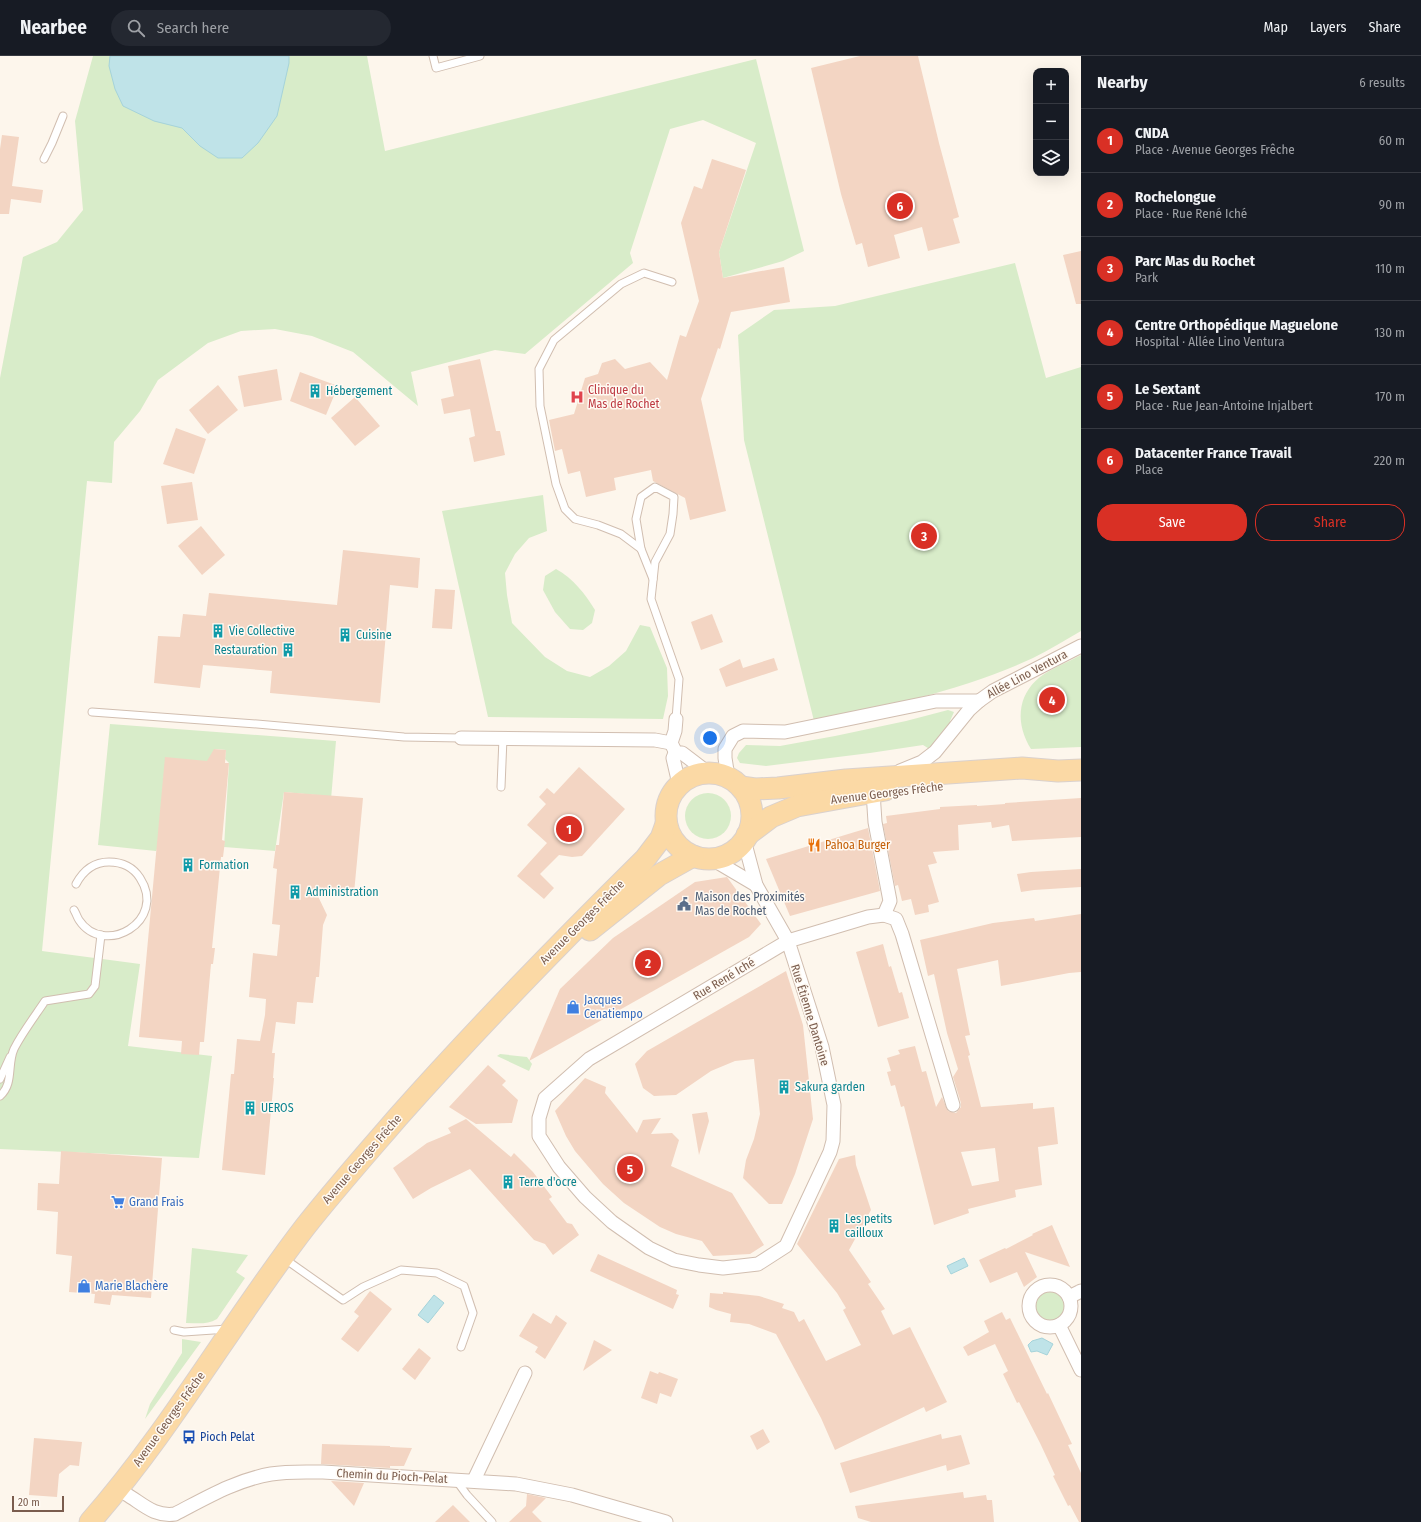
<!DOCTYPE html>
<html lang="en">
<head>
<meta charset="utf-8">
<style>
  body { margin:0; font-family:"Fira Sans Condensed",sans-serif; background:#242831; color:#f1f3f6 }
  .controls { position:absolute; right:12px; top:12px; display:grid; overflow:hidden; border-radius:8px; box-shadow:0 4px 16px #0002 }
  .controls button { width:36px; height:36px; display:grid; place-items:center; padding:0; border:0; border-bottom:1px solid #363941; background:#171b24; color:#f1f3f6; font:20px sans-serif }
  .scale { position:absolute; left:12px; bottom:10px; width:52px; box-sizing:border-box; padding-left:4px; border:2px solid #7a5c4d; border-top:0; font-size:11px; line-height:14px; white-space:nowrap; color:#7a5c4d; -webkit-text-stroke:3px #fffaf3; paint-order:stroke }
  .you { position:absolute; left:710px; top:682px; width:14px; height:14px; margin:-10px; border:3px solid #fff; border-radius:50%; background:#1a73e8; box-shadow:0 0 0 6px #1a73e833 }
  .badge { display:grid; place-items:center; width:26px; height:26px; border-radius:50%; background:#d93025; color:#fff; font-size:13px; font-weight:700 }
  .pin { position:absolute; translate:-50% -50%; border:2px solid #fff; box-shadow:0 1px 4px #0006 }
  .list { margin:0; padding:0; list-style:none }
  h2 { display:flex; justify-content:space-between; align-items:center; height:52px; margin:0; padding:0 16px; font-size:17px }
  h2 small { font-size:13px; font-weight:400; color:#9ea1a6 }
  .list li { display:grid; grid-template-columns:26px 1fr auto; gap:12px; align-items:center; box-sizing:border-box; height:64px; padding:0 16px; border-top:1px solid #363941 }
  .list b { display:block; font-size:15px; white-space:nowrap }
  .list p { margin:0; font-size:13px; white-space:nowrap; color:#9ea1a6 }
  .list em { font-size:13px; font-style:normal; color:#9ea1a6 }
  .actions { display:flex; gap:8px; padding:12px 16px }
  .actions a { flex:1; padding:9px 0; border:1px solid #d93025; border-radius:16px; text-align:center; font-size:14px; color:#d93025 }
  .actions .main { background:#d93025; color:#fff }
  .icon { flex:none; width:22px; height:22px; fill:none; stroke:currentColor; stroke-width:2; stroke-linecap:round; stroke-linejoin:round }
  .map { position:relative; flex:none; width:1081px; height:1466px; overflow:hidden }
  header { display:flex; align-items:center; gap:24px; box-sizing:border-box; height:56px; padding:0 20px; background:#171b24; border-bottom:1px solid #363941 }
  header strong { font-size:19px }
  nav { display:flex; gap:22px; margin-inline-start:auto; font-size:14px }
  .search { width:280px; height:36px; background:#242831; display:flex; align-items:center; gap:10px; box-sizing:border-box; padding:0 14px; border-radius:22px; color:#9ea1a6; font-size:15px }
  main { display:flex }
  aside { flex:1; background:#171b24 }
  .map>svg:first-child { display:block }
  .green { fill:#d8ecc9 }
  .water { fill:#bfe3e8; stroke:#a5d3da }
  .building { fill:#f3d5c3; fill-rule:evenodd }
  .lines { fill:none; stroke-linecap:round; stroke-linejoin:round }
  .lane-casing { stroke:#d1beb0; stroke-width:9 }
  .street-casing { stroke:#d1beb0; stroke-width:15 }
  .primary-casing { stroke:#dad1cd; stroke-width:23 }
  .lane { stroke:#fff; stroke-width:7 }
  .street { stroke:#fff; stroke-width:13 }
  .primary { stroke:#fbd9a5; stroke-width:21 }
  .labels { text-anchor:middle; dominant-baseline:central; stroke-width:3; stroke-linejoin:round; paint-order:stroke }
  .health-label { font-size:12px; fill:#be3a42; stroke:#fffaf3; text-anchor:start }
  .culture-label { font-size:12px; fill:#0d838f; stroke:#fffaf3; text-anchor:start }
  .street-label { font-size:12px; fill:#7a5c4d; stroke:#fffaf3 }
  .food-label { font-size:12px; fill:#c56008; stroke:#fffaf3; text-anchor:start }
  .service-label { font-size:12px; fill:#4e5e75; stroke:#fffaf3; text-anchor:start }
  .shop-label { font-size:12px; fill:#366cbe; stroke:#fffaf3; text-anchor:start }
  .transit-label { font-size:12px; fill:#164399; stroke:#fffaf3; text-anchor:start }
</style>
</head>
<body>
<header>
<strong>Nearbee</strong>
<div class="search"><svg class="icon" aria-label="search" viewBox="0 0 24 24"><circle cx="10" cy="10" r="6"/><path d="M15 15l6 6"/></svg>Search here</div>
<nav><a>Map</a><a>Layers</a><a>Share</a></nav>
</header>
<main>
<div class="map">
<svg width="1081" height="1466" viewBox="0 0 1081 1466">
  <rect width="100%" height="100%" fill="#fdf6ec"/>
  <g class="green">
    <polygon points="93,0 367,0 385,95 756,3 804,195 783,205 723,222 719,196 756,87 703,64 670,73 630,197 633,207 525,298 495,294 411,316 418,350 353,296 312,280 275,273 241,275 208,287 158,324 140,355 114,386 112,427 87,425 42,895 140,908 128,990 212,1000 199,1102 0,1093 0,322 23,201 57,186 83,154 75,65"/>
    <path d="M1015,207L1046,322L1081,311V575C1065,584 1049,594 1033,602C964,634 888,650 814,665L744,384L738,279L774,254L835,250Z"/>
    <polygon points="543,439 547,475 529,482 515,498 505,517 507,539 512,567 545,601 567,615 590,621 609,610 626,595 640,569 650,571 667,612 668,640 663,663 488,661 442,455"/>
    <path d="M556,513C573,522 585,538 595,554L592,567L583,574L570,573L555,556L543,534L545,520Z"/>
    <path d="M1081,599V691L1031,693C1016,669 1016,640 1040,621C1052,612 1068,606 1081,599Z"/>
    <polygon points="948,654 954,656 950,665 952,668 931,694 923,689 870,697 766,710 740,707 737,702 739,697 746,689 780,690 835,680 906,665"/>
    <polygon points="110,668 336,685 330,755 316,739 284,736 275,795 224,791 229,707 225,703 226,694 215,693 156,795 98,789"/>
    <circle cx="708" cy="760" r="23"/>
    <polygon points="500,998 527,1001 532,1008 529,1015 497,1000"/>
    <path d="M192,1192L248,1199L236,1216L245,1222L217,1263C207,1269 197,1267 186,1267Z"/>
    <circle cx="1050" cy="1251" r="15"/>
    <polygon points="182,1283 201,1286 145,1363 150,1348 182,1297"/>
  </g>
  <g class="water">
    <polygon points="110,0 289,0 289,7 277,60 258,87 242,102 218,102 200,90 182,72 154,65 123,50 115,33 109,10"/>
    <polygon points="964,1202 968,1210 951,1218 947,1210"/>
    <polygon points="434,1239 444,1247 428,1267 418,1259"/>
    <polygon points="1042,1282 1053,1288 1047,1299 1037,1295 1031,1296 1028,1289 1032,1285"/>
  </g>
  <g class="building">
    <polygon points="860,0 918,0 939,87 959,161 953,163 960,187 928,195 922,171 894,179 900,202 868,211 862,187 856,189 841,138 811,12"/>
    <polygon points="2,79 19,81 12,130 43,134 41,147 11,143 9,158 0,158 0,93"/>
    <polygon points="712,103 746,114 719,196 723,222 784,211 790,246 731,256 720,293 718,292 701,343 726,455 690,464 685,442 653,425 651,414 614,422 616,434 586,441 580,415 568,418 562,393 555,395 549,364 574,358 585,322 598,318 602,307 615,303 625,313 650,306 667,324 680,279 686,281 699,245 681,167 694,130 702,133"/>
    <polygon points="1081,195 1081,248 1076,248 1063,199"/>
    <polygon points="480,303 496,375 500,375 505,399 474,406 469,382 475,380 470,353 444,358 441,343 454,340 448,310"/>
    <polygon points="277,313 282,344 244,351 238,320"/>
    <polygon points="300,316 338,330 326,359 290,345"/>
    <polygon points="218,329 238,354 208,378 189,354"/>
    <polygon points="355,341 380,370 355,390 331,362"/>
    <polygon points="176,372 206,383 194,418 163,408"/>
    <polygon points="192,426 198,464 167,468 161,430"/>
    <polygon points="201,470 225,499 202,519 178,490"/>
    <polygon points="343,494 420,502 418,532 390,529 380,647 270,637 272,615 203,609 200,632 154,627 158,580 180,581 183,558 206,560 209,537 337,549"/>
    <polygon points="435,533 455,534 452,573 432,572"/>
    <polygon points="712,558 723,586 701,594 691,566"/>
    <polygon points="774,602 778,614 726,631 719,613 740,603 743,612"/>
    <polygon points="214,693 226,694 225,707 229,707 222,784 225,785 223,801 221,801 212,892 215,892 213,908 211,908 204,986 200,986 199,999 181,998 182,985 139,981 165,701 207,705"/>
    <polygon points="579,711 625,753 582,800 572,801 559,799 540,818 554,832 544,843 517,820 547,787 527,769 546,748 539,741 547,732 554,738"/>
    <polygon points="284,736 363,742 354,837 315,834 327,859 323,869 319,921 316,921 313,947 297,946 295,968 276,966 272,997 275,997 273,1022 274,1022 265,1119 222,1114 231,1018 234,1018 237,983 260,985 265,959 266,943 249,941 253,897 277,900 280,869 272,868 277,813 273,812 276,789 279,789"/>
    <polygon points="1081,742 1081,781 1012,785 1009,769 992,772 991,766 958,769 959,794 933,796 937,807 928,809 939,846 928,849 929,856 915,859 911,843 902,845 898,829 895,830 883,768 887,767 886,760 940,753 940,751 977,749 977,750 1005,748 1005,747"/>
    <polygon points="868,772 880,835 790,860 766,803"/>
    <polygon points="1081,813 1081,831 1034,834 1021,836 1017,818 1031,816"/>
    <polygon points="727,821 761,868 749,881 529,1005 560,933 613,882 695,826"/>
    <path d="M1081,858V916L1069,917L1001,930L998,904L957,913L970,979L965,980L970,999L968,1000L981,1051L1033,1047V1053L1054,1051L1058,1088L1038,1091L1042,1129L1015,1134L1016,1141L968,1153L969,1157L934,1169L904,1050L901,1051L895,1029L891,1030L887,1016L891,1015L887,1002L900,998L898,994L915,990L922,1016L926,1015L936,1051L942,1041L948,1055L956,1057L961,1051V1047L953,1021L958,1013L947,977L934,918L928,920L920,884L993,867L1034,862L1035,865ZM995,1092L999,1125L972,1130L961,1096Z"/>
    <polygon points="883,888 889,911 891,910 899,937 902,936 909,962 878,971 856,896"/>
    <polygon points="786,915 803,969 813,1063 795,1118 782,1148 769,1148 743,1122 746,1104 754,1083 760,1058 754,1003 735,1005 711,1015 676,1039 654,1040 643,1032 635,1008 647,995"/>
    <polygon points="488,1009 506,1025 502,1029 518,1044 512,1067 476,1068 449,1051"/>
    <polygon points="585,1022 606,1031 605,1037 637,1077 643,1064 661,1062 651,1078 672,1077 679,1084 671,1110 732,1137 764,1189 750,1198 713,1200 702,1185 676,1178 660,1171 624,1147 603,1128 575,1095 566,1080 555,1055"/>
    <polygon points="707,1056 709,1065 699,1099 692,1058"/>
    <polygon points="466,1063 511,1101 514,1097 533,1116 552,1141 549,1143 567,1167 572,1168 579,1179 553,1199 545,1188 534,1184 470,1113 431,1132 413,1143 393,1112 427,1087 451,1077 448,1072"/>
    <polygon points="61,1095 162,1102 151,1242 112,1239 110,1249 94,1247 95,1238 69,1236 72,1200 56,1198 58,1156 37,1154 38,1127 59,1128"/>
    <polygon points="855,1099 856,1109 871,1154 849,1194 871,1226 868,1228 885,1253 881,1255 893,1279 910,1271 947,1346 926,1356 924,1351 835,1394 821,1362 776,1278 749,1268 730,1266 731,1258 716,1254 709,1251 710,1237 723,1238 723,1236 759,1240 784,1248 782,1252 794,1256 799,1266 804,1263 826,1305 861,1289 843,1254 846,1252 837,1237 797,1188 839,1103"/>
    <polygon points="1052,1169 1070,1211 1025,1196 1037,1221 1024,1231 1017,1216 990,1227 979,1204 1005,1192 1006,1193 1033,1179 1032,1178"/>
    <polygon points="598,1198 677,1234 676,1238 679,1239 673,1253 590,1215"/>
    <polygon points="370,1235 392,1253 358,1296 341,1283 359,1260 354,1256"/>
    <polygon points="1002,1256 1006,1264 1010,1262 1047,1338 1048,1337 1072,1388 1068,1389 1081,1417 1081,1466 1079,1466 1070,1449 1068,1450 1053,1420 1055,1419 1040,1387 1019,1346 1017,1347 1003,1318 1008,1315 995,1288 968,1300 963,1291 989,1276 984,1265"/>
    <polygon points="533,1257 551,1268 556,1259 567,1267 545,1303 535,1296 538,1291 519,1280"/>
    <polygon points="594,1284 612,1294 583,1315"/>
    <polygon points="419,1292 431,1302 415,1324 402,1313"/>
    <polygon points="650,1315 658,1318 659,1316 678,1323 671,1341 660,1337 657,1348 641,1342"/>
    <polygon points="763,1373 770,1386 757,1394 750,1380"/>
    <polygon points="941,1378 942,1383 961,1379 970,1408 947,1415 946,1409 850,1437 840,1407"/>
    <polygon points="34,1382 82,1386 79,1410 70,1409 59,1418 57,1441 29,1439"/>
    <polygon points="322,1388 390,1390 390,1391 412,1392 404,1410 390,1410 390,1412 321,1408"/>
    <polygon points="331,1425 364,1427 354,1450"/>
    <polygon points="963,1436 964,1442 986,1439 987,1444 992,1444 994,1466 871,1466 858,1462 855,1450"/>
    <polygon points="527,1438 546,1442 532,1456 542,1466 509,1466 526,1450"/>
    <polygon points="453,1449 470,1466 435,1466"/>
  </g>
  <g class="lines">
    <g class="lane-casing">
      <g id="lane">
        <polyline points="433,0 436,12 480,0"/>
        <polyline points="44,103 52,87 63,60"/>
        <polyline points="641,493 636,463 641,441 655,431 674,441 673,458 670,478 655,506 651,543 679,623 676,663"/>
        <polyline points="653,523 641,493 621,478 598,469 575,463 565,453 556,428 540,350 539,313 554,284 621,228 644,217 672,226"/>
        <polyline points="92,656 257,668 404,681 461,682"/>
        <polyline points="501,731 503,682"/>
        <path d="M74,854C76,857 77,861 79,864C104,902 168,865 140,822C133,811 122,806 109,806C94,806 83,815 76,828"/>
        <polyline points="0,1023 10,1001"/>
        <path d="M0,1040C14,1028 7,1008 14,993C22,977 35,960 45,945L89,938L95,930L101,879"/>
        <polyline points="292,1208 343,1244 363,1231 401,1214 437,1217 464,1230 473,1257 461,1291"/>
        <polyline points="174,1274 184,1276 228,1273"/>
        <polyline points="456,1424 467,1439 492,1466"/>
      </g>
    </g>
    <g class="street-casing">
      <g id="street">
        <polyline points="461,682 655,684 671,687"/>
        <polyline points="674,693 671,687 675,675 676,663"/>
        <polyline points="675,697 682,697 707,716"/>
        <polyline points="675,697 673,702 679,728"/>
        <polyline points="900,715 922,706 935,696 969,654 979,645 993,635 1081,590"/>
        <polyline points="728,721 725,702 725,693 733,680 743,675 785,676 936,645 979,645"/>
        <polyline points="873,736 875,766 890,845 884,859"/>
        <polyline points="744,784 756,829 788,885 822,991 834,1049 833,1085 830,1096 786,1190 758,1208 723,1212 699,1209 674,1204 649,1192 612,1166 585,1141 559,1111 539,1080 539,1062 545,1042 589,1003 788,885 868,861 884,859 896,863 902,878 953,1049"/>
        <polyline points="712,803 756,829"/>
        <circle cx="1050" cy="1250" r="21"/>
        <polyline points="1069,1241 1081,1235"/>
        <polyline points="1059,1269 1081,1314"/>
        <polyline points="474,1424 525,1317"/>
        <path d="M126,1438C143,1448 154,1461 175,1458C206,1442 236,1424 271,1418C288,1415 306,1416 323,1416L516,1428L572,1439L666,1466"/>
      </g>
    </g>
    <g class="primary-casing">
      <g id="primary">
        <circle cx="709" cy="760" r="43"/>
        <polyline points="741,731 755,733 778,732 846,724 1022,712 1058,715 1081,714"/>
        <polyline points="747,779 771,761 797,750 885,734"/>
        <polyline points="590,874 659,819 693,800"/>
        <path d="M90,1466C171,1374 231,1267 305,1171C335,1133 367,1097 398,1061C477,972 560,887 645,803L661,782L666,768"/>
      </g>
    </g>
    <use href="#lane" class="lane"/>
    <use href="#street" class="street"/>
    <use href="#primary" class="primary"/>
  </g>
  <defs>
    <g id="building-bare" transform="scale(1.08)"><path d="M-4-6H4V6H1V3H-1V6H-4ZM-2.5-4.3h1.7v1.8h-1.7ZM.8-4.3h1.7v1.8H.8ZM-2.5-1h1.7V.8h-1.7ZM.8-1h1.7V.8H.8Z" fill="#0f9aa8" stroke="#fffaf3" stroke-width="2.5" paint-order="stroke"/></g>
    <g id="hospital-bare" transform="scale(1.08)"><path d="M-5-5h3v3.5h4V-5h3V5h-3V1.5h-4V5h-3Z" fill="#e0444e" stroke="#fffaf3" stroke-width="2.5" paint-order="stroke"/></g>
    <g id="restaurant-bare" transform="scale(1.08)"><path d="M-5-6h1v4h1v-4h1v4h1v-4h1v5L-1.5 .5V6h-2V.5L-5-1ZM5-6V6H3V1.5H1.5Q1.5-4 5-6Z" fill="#e8710a" stroke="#fffaf3" stroke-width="2.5" paint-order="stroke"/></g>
    <g id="civic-bare" transform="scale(1.08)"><path d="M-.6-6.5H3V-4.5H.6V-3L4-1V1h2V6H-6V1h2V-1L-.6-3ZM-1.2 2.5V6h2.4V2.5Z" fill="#5c6f8a" stroke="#fffaf3" stroke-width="2.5" paint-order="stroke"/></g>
    <g id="shop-bare" transform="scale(1.08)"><path d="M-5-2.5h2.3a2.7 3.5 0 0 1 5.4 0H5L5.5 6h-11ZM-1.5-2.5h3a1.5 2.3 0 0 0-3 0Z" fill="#3f7fe0" stroke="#fffaf3" stroke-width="2.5" paint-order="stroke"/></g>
    <g id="supermarket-bare" transform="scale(1.08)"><path d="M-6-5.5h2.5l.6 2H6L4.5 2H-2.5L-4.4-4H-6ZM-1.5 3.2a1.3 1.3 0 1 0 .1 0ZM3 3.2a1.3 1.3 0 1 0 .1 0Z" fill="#3f7fe0" stroke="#fffaf3" stroke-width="2.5" paint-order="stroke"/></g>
    <g id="bus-bare" transform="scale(1.08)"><path d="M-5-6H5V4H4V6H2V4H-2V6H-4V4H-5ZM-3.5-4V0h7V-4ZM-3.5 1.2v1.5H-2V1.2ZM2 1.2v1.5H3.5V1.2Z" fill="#1a4fb4" stroke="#fffaf3" stroke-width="2.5" paint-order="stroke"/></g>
  </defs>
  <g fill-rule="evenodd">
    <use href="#building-bare" x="315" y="335"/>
    <use href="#hospital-bare" x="577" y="341"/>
    <use href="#building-bare" x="218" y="575"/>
    <use href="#building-bare" x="345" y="579"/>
    <use href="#building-bare" x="288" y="594"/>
    <use href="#restaurant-bare" x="814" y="789"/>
    <use href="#building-bare" x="188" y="809"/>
    <use href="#building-bare" x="295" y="836"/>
    <use href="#civic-bare" x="684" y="848"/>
    <use href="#shop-bare" x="573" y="951"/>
    <use href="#building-bare" x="784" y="1031"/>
    <use href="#building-bare" x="250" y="1052"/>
    <use href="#building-bare" x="508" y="1126"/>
    <use href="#supermarket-bare" x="118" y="1146"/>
    <use href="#building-bare" x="834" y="1170"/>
    <use href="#shop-bare" x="84" y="1230"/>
    <use href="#bus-bare" x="189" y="1381"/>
  </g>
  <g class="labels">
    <g class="health-label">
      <text x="588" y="334">Clinique du<tspan x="588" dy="14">Mas de Rochet</tspan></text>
    </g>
    <g class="culture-label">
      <text x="326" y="335">Hébergement</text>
      <text x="229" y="575">Vie Collective</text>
      <text x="356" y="579">Cuisine</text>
      <text x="277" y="594" text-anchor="end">Restauration</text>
      <text x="199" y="809">Formation</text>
      <text x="306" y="836">Administration</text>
      <text x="795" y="1031">Sakura garden</text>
      <text x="261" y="1052">UEROS</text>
      <text x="519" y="1126">Terre d'ocre</text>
      <text x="845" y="1163">Les petits<tspan x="845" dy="14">cailloux</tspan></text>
    </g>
    <g class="street-label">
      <text transform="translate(1027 618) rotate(-28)">Allée Lino Ventura</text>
      <text transform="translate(887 737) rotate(-7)">Avenue Georges Frêche</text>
      <text transform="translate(582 866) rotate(-45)">Avenue Georges Frêche</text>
      <text transform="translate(724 923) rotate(-31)">Rue René Iché</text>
      <text transform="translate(810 959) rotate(73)">Rue Étienne Dantoine</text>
      <text transform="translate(362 1103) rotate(-49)">Avenue Georges Frêche</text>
      <text transform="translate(169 1363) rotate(-54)">Avenue Georges Frêche</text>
      <text transform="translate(392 1420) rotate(3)">Chemin du Pioch-Pelat</text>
    </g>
    <g class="food-label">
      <text x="825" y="789">Pahoa Burger</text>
    </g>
    <g class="service-label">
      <text x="695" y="841">Maison des Proximités<tspan x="695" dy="14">Mas de Rochet</tspan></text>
    </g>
    <g class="shop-label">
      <text x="584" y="944">Jacques<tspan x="584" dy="14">Cenatiempo</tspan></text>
      <text x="129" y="1146">Grand Frais</text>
      <text x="95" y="1230">Marie Blachère</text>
    </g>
    <g class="transit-label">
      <text x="200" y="1381">Pioch Pelat</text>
    </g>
  </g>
</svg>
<div class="controls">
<button>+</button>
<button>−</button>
<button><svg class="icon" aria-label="layers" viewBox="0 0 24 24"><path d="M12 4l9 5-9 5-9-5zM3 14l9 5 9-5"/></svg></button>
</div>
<div class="scale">20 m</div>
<div class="you"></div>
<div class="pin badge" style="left:569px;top:773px">1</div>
<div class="pin badge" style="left:648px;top:907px">2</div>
<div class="pin badge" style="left:924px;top:480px">3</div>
<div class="pin badge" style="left:1052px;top:644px">4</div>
<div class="pin badge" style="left:630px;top:1113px">5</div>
<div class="pin badge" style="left:900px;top:150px">6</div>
</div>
<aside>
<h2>Nearby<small>6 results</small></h2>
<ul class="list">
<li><span class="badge">1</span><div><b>CNDA</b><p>Place · Avenue Georges Frêche</p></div><em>60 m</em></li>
<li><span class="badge">2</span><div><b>Rochelongue</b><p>Place · Rue René Iché</p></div><em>90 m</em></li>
<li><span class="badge">3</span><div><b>Parc Mas du Rochet</b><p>Park</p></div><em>110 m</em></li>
<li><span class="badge">4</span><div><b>Centre Orthopédique Maguelone</b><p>Hospital · Allée Lino Ventura</p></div><em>130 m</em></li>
<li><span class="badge">5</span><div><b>Le Sextant</b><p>Place · Rue Jean-Antoine Injalbert</p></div><em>170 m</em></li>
<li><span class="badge">6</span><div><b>Datacenter France Travail</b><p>Place</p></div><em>220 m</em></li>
</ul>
<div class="actions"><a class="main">Save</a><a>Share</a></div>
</aside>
</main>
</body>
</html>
